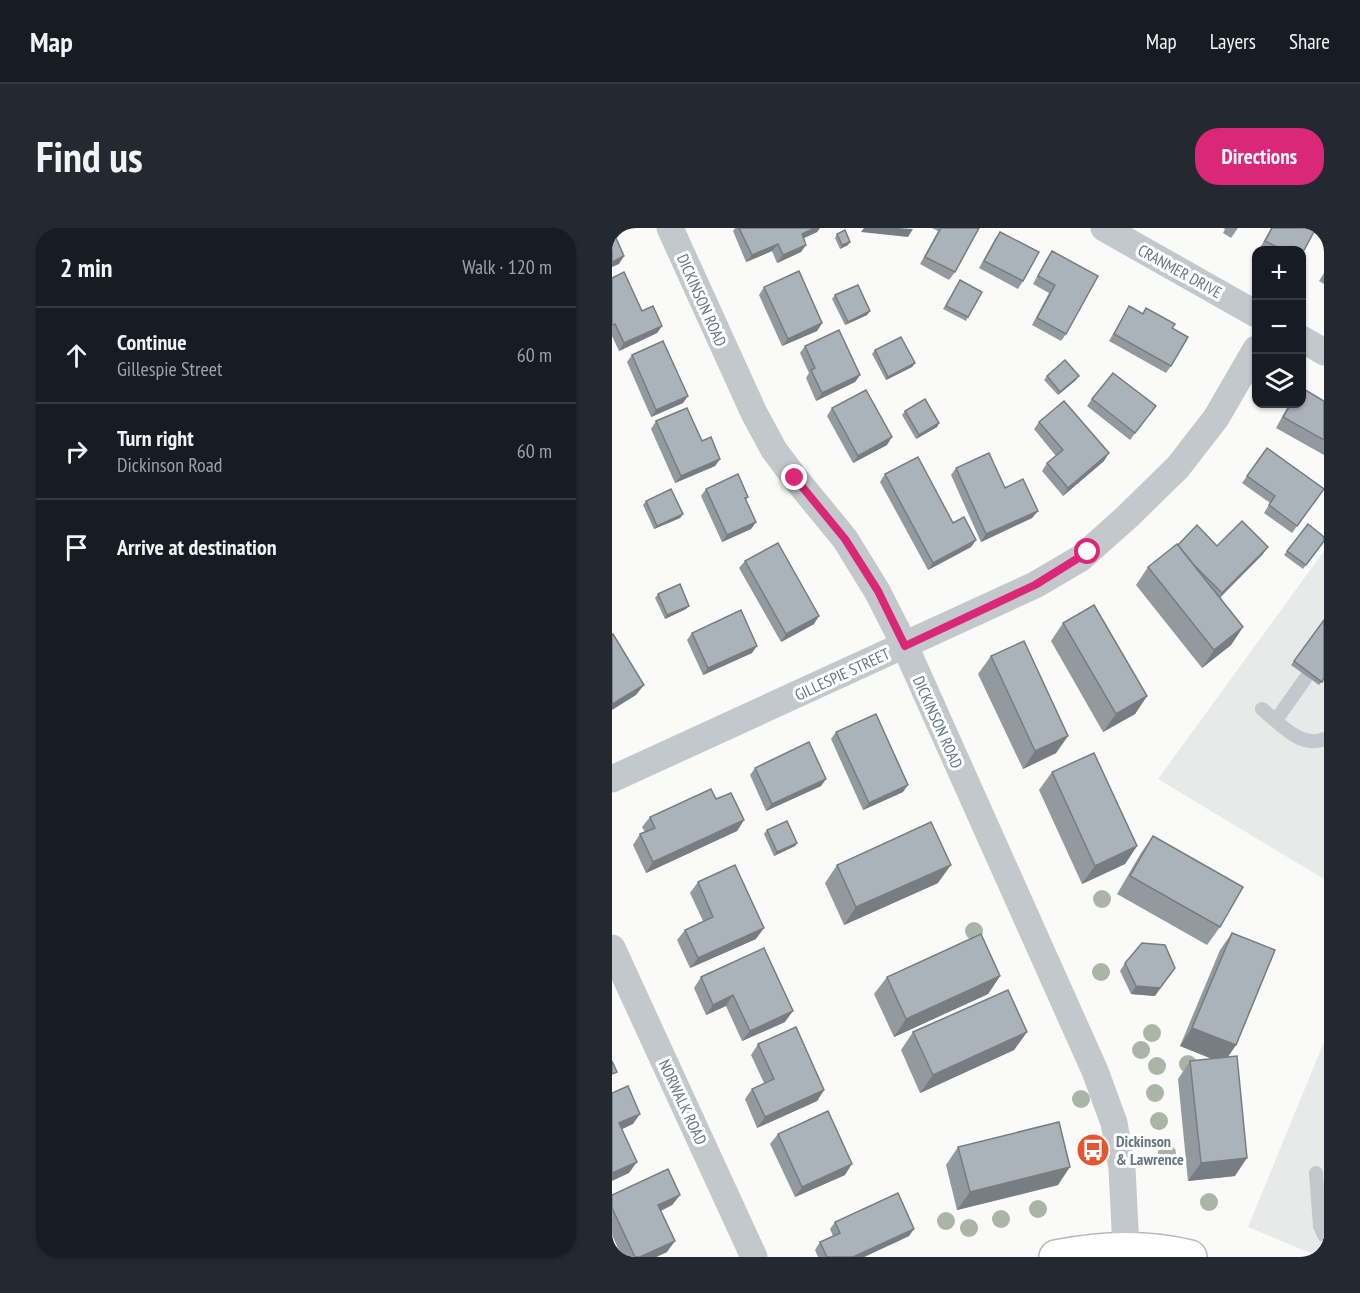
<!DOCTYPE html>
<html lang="en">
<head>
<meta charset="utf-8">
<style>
  body { margin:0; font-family:"PT Sans Narrow",sans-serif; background:#242831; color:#f1f3f6 }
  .controls { position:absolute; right:18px; top:18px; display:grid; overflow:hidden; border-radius:12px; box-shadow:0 2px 4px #0004 }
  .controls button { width:54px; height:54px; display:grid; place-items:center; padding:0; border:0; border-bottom:2px solid #363941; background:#171b24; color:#f1f3f6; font:30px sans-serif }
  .stop { position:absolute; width:18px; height:18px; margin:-14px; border:4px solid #db2777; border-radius:50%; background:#fff }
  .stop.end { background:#db2777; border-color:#fff; box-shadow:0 2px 6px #0008 }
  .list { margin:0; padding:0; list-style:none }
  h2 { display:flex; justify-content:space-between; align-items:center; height:78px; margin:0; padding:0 24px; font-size:26px }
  h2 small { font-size:20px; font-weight:400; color:#9ea1a6 }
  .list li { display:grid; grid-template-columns:39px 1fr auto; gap:18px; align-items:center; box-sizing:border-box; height:96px; padding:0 24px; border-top:2px solid #363941 }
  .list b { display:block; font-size:22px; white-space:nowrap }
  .list p { margin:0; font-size:20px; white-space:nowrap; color:#9ea1a6 }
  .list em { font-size:20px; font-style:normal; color:#9ea1a6 }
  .icon { flex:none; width:33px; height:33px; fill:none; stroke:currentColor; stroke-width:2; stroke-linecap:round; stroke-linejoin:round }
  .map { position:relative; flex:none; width:712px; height:1029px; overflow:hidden; border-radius:24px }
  header { display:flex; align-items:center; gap:36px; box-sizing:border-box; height:84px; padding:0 30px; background:#171b24; border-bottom:2px solid #363941 }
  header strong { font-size:28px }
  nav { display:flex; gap:33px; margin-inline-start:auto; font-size:21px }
  .intro { display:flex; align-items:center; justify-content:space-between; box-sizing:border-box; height:144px; padding:0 36px }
  h1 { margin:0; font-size:42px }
  .button { padding:15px 27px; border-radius:24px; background:#db2777; color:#fff; font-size:21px; font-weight:700 }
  main { display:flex; gap:36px; padding:0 36px }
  aside { flex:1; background:#171b24; border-radius:24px; box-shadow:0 2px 4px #0004 }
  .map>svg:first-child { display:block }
  .built { fill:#e8e9e9 }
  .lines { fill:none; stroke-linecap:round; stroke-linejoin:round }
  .secondary-casing { stroke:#b3babf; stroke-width:36 }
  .lane { stroke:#c3c8cc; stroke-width:14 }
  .street { stroke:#c3c8cc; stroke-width:27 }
  .secondary { stroke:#fff; stroke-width:33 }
  .tree { fill:#aab4a7 }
  .wall { fill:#929a9f }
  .shaded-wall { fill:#777d82 }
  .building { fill:#aab3b9; stroke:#777d82; stroke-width:1.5 }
  .route { stroke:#db2777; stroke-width:8 }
  .labels { text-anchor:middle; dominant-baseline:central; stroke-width:6; stroke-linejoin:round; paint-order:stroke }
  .street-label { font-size:16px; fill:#657683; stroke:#fff }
  .poi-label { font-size:16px; font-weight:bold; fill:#657683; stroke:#fff; text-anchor:start }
</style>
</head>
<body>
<header>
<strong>Map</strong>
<nav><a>Map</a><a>Layers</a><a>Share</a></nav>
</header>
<div class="intro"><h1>Find us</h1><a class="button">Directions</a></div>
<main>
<aside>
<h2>2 min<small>Walk · 120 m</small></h2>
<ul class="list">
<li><svg class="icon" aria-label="ahead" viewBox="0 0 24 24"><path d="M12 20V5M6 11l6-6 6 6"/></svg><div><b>Continue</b><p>Gillespie Street</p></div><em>60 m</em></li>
<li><svg class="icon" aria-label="right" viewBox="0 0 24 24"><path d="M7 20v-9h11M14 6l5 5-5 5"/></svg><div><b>Turn right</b><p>Dickinson Road</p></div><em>60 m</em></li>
<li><svg class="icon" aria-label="arrive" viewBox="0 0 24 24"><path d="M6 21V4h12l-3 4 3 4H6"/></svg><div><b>Arrive at destination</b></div></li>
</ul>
</aside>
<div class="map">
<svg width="712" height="1029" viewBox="0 0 712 1029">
  <rect width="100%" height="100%" fill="#fafaf8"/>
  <g class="built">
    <polygon points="712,323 712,651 546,551"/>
    <polygon points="712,814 712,1029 708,1029 636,999"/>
  </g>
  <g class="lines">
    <g class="secondary-casing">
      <path id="secondary" d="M444,1029C488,1020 534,1018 578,1029"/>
    </g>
    <g class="lane">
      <path d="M650,481C667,495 689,521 712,511"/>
      <polyline points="664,492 693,451"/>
      <polyline points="704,945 708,998 712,1007"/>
    </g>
    <g class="street">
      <polyline points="58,0 142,185 162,222 183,250 233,311 265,363 293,418 483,843 502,895 510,940 514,1021"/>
      <polyline points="492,0 644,86"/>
      <polyline points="690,111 712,124"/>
      <polyline points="0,551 423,357 469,330 515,289 566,239 604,190 644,121"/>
      <polyline points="0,720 142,1029"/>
    </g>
    <use href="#secondary" class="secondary"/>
  </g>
  <g class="tree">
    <circle cx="490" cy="671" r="9"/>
    <circle cx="362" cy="703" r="9"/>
    <circle cx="489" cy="744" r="9"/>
    <circle cx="540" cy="805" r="9"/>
    <circle cx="529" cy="822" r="9"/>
    <circle cx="576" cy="836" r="9"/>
    <circle cx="545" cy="838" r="9"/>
    <circle cx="543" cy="865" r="9"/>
    <circle cx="469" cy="871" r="9"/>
    <circle cx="547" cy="893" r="9"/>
    <circle cx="555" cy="925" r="9"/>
    <circle cx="597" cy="974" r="9"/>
    <circle cx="426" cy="981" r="9"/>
    <circle cx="389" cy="991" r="9"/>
    <circle cx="334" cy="993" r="9"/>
    <circle cx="357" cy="1000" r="9"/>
  </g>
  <g class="wall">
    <polygon points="123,0 208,0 205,4 192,10 189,24 165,35 160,23 134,34 121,3"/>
    <polygon points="320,0 367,0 343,44 337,52 308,36 326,3"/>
    <polygon points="611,0 626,0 619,10 611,5 613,1"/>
    <polygon points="659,0 704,0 690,22 653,22 648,20"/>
    <polygon points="388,4 411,53 406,61 367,40 383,11"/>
    <polygon points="225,6 236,17 228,21 223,10"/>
    <polygon points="440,23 454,106 449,113 420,97 437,65 421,56 435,30"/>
    <polygon points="712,45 712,56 707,53"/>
    <polygon points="0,50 30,83 50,98 45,105 7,123 0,108"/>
    <polygon points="348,52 356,89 354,93 331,81"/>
    <polygon points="152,59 210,95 205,103 170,118 147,67"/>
    <polygon points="223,67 258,83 255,87 233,97 220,71"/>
    <polygon points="517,78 530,86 534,80 560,100 559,138 554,145 497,113"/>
    <polygon points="193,118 248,147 243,154 204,173 194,150 197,145 188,125"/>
    <polygon points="263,122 303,135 300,139 274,152 260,126"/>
    <polygon points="20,127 71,175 39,189 15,134"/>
    <polygon points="435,148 464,152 446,167 432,152"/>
    <polygon points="480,171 544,178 518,212 475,178"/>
    <polygon points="712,173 712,227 664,200 677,176 690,176"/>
    <polygon points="220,180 275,217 241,235 215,188"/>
    <polygon points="293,183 327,195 325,199 304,211 290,187"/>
    <polygon points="44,193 90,213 108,231 103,238 63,255 39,201"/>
    <polygon points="427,194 492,233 451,268 430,243 435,235 444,228 422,201"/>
    <polygon points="655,220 712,261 680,305 652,285 658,275 630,255"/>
    <polygon points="344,240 426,283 420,290 369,314 339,247"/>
    <polygon points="273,246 364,312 359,319 316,342 268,254"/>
    <polygon points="94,261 136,269 134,272 144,294 139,301 110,314 89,268"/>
    <polygon points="34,273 71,286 68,290 42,301 31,277"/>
    <polygon points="696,296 712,314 691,341 672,327"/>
    <polygon points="605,318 651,326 608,370 631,399 619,417 590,440 524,357 536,339"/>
    <polygon points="133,333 202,396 169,414 127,340"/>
    <polygon points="46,366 74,381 53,391 43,370"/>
    <polygon points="712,392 712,451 707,457 679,437"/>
    <polygon points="451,395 535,468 523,486 491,504 439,413"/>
    <polygon points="80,405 140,425 91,447 75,412"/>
    <polygon points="379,428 456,508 444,525 411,541 366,446"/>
    <polygon points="224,504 291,564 251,582 219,511"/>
    <polygon points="143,540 214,551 209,558 154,583 138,547"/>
    <polygon points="440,544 525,618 513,636 470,656 427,562"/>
    <polygon points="104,571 132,592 125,603 34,645 21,617 28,606 33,604 30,599 38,589"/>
    <polygon points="155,602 185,615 183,618 162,628 152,606"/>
    <polygon points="541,608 608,699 595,717 505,666 529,625"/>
    <polygon points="225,637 326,655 232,697 213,655"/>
    <polygon points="86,654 144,711 78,740 65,712 73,702 91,693 78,665"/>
    <polygon points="620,705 624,817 616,829 623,948 576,953 566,851 578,833 600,831 568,818 608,722"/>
    <polygon points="513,735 543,768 519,766 508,743"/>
    <polygon points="388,748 376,766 282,809 262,766 275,749"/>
    <polygon points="89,749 173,794 130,813 114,778 94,787 82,760"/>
    <polygon points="301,804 415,804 402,822 308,865 289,822"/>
    <polygon points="146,816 212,862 205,873 145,900 133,871 140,861 152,855 139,827"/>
    <polygon points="166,906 233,947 183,969 158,916"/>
    <polygon points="346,919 446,957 345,982 334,937"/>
    <polygon points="0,967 68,967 60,977 49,983 55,1024 44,1029 10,1029 0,1007"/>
    <polygon points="223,994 297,1008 252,1029 206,1029 203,1022 208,1014 221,1008 218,1001"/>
  </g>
  <g class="shaded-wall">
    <polygon points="203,0 208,0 205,4 185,13 190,6"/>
    <polygon points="252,0 287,0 301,1 296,9 249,4"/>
    <polygon points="238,14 236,17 228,21 230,17"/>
    <polygon points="166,16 160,23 134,34 140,27"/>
    <polygon points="194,17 189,24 165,35 171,27"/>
    <polygon points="12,28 7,36 0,39 0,34"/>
    <polygon points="258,83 255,87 233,97 236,94"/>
    <polygon points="210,95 205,103 170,118 176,111"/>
    <polygon points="50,98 45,105 7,123 12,115"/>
    <polygon points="303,135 300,139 274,152 276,149"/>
    <polygon points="248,147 243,154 204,173 210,165"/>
    <polygon points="467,148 464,152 446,167 448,164"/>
    <polygon points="76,168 71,175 39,189 44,182"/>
    <polygon points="327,195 325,199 304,211 307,207"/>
    <polygon points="280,209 275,217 241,235 246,228"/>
    <polygon points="497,225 492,233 451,268 456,260"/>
    <polygon points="108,231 103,238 63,255 69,248"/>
    <polygon points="426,283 420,290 369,314 374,306"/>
    <polygon points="71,286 68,290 42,301 45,298"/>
    <polygon points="144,294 139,301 110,314 115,307"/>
    <polygon points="364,312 359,319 316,342 321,335"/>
    <polygon points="656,319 651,326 605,372 610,365"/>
    <polygon points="77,378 74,381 53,391 55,387"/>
    <polygon points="207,388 202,396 169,414 174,406"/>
    <polygon points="631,399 619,417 590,440 602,422"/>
    <polygon points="145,418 140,425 91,447 96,440"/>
    <polygon points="32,457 24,467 0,482 0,476"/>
    <polygon points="535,468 523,486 491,504 504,486"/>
    <polygon points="456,508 444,525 411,541 423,523"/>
    <polygon points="214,551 209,558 154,583 160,576"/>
    <polygon points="296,557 291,564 251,582 257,575"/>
    <polygon points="132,592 125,603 34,645 41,634"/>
    <polygon points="185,615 183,618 162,628 165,624"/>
    <polygon points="525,618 513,636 470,656 483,638"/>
    <polygon points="339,637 326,655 232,697 244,679"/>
    <polygon points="152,700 144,711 78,740 86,730"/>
    <polygon points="563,740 543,768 519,766 524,758"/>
    <polygon points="388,748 376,766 282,809 294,791"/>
    <polygon points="121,767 114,778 94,787 101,777"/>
    <polygon points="181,783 173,794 130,813 138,803"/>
    <polygon points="580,800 624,817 611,835 568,818"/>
    <polygon points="415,804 402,822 308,865 321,847"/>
    <polygon points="212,862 205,873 145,900 153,889"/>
    <polygon points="28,886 21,896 0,906 7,895"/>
    <polygon points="635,930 623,948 576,953 589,935"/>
    <polygon points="25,934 17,945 0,953 0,945"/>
    <polygon points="240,936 233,947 183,969 190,959"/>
    <polygon points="458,939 446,957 345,982 358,964"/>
    <polygon points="68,967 60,977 38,988 46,977"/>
    <polygon points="302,1001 297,1008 252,1029 241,1029"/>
    <polygon points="63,1013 55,1024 44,1029 28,1029"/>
  </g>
  <g class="building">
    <polygon points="127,0 203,0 190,6 194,17 171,27 166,16 140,27"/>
    <polygon points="329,0 367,0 343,44 313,29"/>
    <polygon points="660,0 704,0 690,26 690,22 671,22 653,13"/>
    <polygon points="0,1 12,28 0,34"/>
    <polygon points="233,2 238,14 230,17 225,6"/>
    <polygon points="388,4 427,24 411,53 372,33"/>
    <polygon points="440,23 486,48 454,106 425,90 443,57 426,48"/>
    <polygon points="187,43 210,95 176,111 152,59"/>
    <polygon points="12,44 30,83 41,78 50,98 12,115 3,96 0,97 0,50"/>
    <polygon points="348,52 370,64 356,89 334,78"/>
    <polygon points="246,57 258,83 236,94 223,67"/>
    <polygon points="517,78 531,86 534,80 563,96 560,100 576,109 559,138 502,106"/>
    <polygon points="227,102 248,147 210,165 199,142 203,140 193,118"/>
    <polygon points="289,109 303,135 276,149 263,122"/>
    <polygon points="51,113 76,168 44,182 20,127"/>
    <polygon points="453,132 467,148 448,164 435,148"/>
    <polygon points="501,145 544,178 523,205 480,171"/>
    <polygon points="690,160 712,173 712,212 671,189 679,176 690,176"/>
    <polygon points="254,162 280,209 246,228 220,180"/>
    <polygon points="313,171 327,195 307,207 293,183"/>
    <polygon points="452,173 497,225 456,260 435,235 451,222 427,194"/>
    <polygon points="75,180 90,213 99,209 108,231 69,248 44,193"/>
    <polygon points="655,220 712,261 685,298 657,277 663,268 635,248"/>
    <polygon points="377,225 393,260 411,251 426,283 374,306 344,240"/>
    <polygon points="306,229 341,295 352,289 364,312 321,335 273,246"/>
    <polygon points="126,246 136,269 133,270 144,294 115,307 94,261"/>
    <polygon points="59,261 71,286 45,298 34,273"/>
    <polygon points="630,293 656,319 610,365 581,336 566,317 585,297 605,318"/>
    <polygon points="696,296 712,309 712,313 694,337 675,323"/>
    <polygon points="166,315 207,388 174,406 133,333"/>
    <polygon points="565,316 631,399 602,422 536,339"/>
    <polygon points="68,356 77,378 55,387 46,366"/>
    <polygon points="482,377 535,468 504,486 451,395"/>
    <polygon points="129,382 145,418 96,440 80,405"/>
    <polygon points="712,392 712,450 710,454 682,433"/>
    <polygon points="0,406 1,406 32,457 0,476"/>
    <polygon points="412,413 456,508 423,523 379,428"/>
    <polygon points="264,486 296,557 257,575 224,504"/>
    <polygon points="197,514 214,551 160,576 143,540"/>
    <polygon points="482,525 525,618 483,638 440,544"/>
    <polygon points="99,561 104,571 119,565 132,592 41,634 28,606 43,600 38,589"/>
    <polygon points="175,593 185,615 165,624 155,602"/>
    <polygon points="319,594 339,637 244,679 225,637"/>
    <polygon points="541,608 631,659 608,699 518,648"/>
    <polygon points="123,637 152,700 86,730 73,702 101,689 86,654"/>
    <polygon points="620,705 663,722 624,817 580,800"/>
    <polygon points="369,706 388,748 294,791 275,749"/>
    <polygon points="530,715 553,717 563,740 548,760 524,758 513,735"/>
    <polygon points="152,720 181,783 138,803 121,767 101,777 89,749"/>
    <polygon points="396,762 415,804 321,847 301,804"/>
    <polygon points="184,799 212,862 153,889 140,861 162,851 146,816"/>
    <polygon points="625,828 635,930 589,935 578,833"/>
    <polygon points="0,833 5,844 0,846"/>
    <polygon points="16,858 28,886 7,895 25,934 0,945 0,865"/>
    <polygon points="216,883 240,936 190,959 166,906"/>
    <polygon points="447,894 458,939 358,964 346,919"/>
    <polygon points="56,941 68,967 46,977 63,1013 28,1029 23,1029 0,980 0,967"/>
    <polygon points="286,965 302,1001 241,1029 215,1029 208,1014 228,1005 223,994"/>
  </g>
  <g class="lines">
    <polyline class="route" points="183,250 233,311 266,363 293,418 423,357 476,324"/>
  </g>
  <defs>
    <g id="bus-disc" transform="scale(1.725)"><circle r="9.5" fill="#e4572e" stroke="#fff"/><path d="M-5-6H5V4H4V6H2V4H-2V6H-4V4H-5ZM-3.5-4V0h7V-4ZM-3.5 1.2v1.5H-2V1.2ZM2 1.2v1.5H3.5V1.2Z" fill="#fff"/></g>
  </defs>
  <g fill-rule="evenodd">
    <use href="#bus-disc" x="481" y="922"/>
  </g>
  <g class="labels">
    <g class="street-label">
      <text transform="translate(568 43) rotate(29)">CRANMER DRIVE</text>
      <text transform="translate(90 72) rotate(66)">DICKINSON ROAD</text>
      <text transform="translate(230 446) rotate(-25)">GILLESPIE STREET</text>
      <text transform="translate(326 494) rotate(66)">DICKINSON ROAD</text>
      <text transform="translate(71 874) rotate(65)">NORWALK ROAD</text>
    </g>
    <g class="poi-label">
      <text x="504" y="913">Dickinson<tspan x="504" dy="18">&amp; Lawrence</tspan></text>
    </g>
  </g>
</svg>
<div class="controls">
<button>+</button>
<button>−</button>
<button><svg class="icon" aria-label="layers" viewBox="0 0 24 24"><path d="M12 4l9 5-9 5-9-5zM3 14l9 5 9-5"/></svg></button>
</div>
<div class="stop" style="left:476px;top:324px"></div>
<div class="stop end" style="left:183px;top:250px"></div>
</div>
</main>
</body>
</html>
